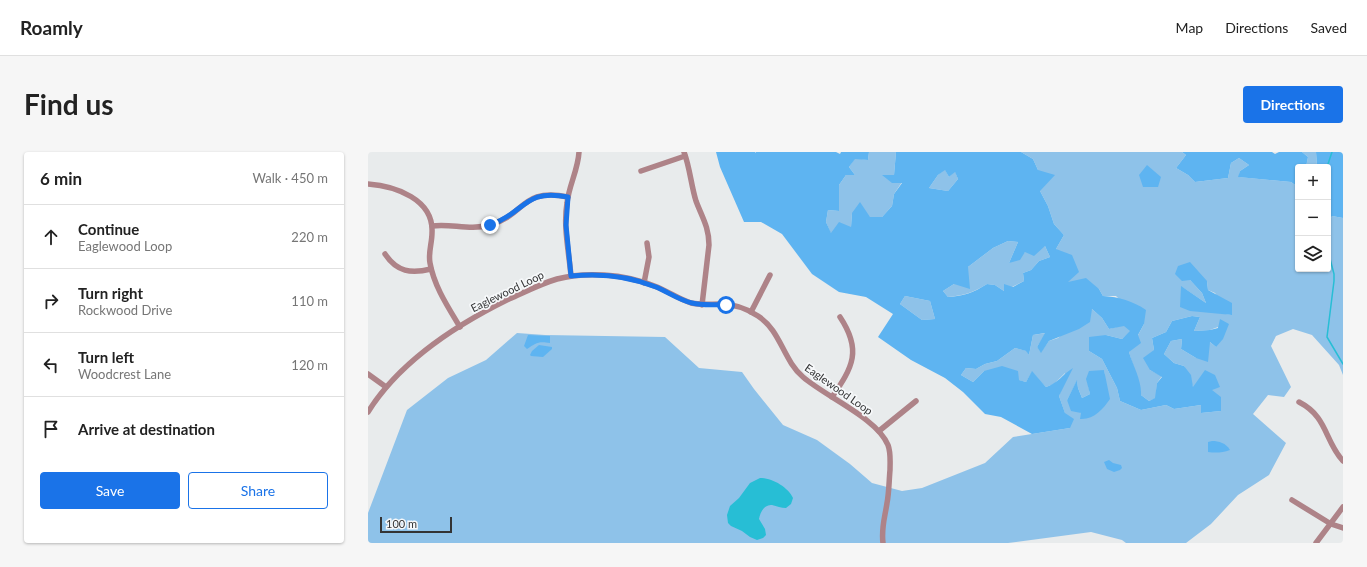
<!DOCTYPE html>
<html lang="en">
<head>
<meta charset="utf-8">
<style>
  body { margin:0; font-family:Lato,sans-serif; background:#f6f6f6; color:#222 }
  .controls { position:absolute; right:12px; top:12px; display:grid; overflow:hidden; border-radius:4px; box-shadow:0 1px 3px #0004 }
  .controls button { width:36px; height:36px; display:grid; place-items:center; padding:0; border:0; border-bottom:1px solid #e0e0e0; background:#fff; color:#222; font:20px sans-serif }
  .scale { position:absolute; left:12px; bottom:10px; width:72px; box-sizing:border-box; padding-left:4px; border:2px solid #333435; border-top:0; font-size:11px; line-height:14px; white-space:nowrap; color:#333435; -webkit-text-stroke:3px #f6f8fa; paint-order:stroke }
  .stop { position:absolute; width:12px; height:12px; margin:-9px; border:3px solid #1a73e8; border-radius:50%; background:#fff }
  .stop.end { background:#1a73e8; border-color:#fff; box-shadow:0 1px 4px #0008 }
  .list { margin:0; padding:0; list-style:none }
  h2 { display:flex; justify-content:space-between; align-items:center; height:52px; margin:0; padding:0 16px; font-size:17px }
  h2 small { font-size:13px; font-weight:400; color:#767676 }
  .list li { display:grid; grid-template-columns:26px 1fr auto; gap:12px; align-items:center; box-sizing:border-box; height:64px; padding:0 16px; border-top:1px solid #e0e0e0 }
  .list b { display:block; font-size:15px; white-space:nowrap }
  .list p { margin:0; font-size:13px; white-space:nowrap; color:#767676 }
  .list em { font-size:13px; font-style:normal; color:#767676 }
  .actions { display:flex; gap:8px; padding:12px 16px }
  .actions a { flex:1; padding:9px 0; border:1px solid #1a73e8; border-radius:4px; text-align:center; font-size:14px; color:#1a73e8 }
  .actions .main { background:#1a73e8; color:#fff }
  .icon { flex:none; width:22px; height:22px; fill:none; stroke:currentColor; stroke-width:2; stroke-linecap:round; stroke-linejoin:round }
  .map { position:relative; flex:none; width:975px; height:391px; overflow:hidden; border-radius:4px }
  header { display:flex; align-items:center; gap:24px; box-sizing:border-box; height:56px; padding:0 20px; background:#fff; border-bottom:1px solid #e0e0e0 }
  header strong { font-size:19px }
  nav { display:flex; gap:22px; margin-inline-start:auto; font-size:14px }
  .intro { display:flex; align-items:center; justify-content:space-between; box-sizing:border-box; height:96px; padding:0 24px }
  h1 { margin:0; font-size:28px }
  .button { padding:10px 18px; border-radius:4px; background:#1a73e8; color:#fff; font-size:14px; font-weight:700 }
  main { display:flex; gap:24px; padding:0 24px }
  aside { flex:1; background:#fff; border-radius:4px; box-shadow:0 1px 3px #0004 }
  .map>svg:first-child { display:block }
  .green { fill:#8ec2e9; fill-rule:evenodd }
  .forest { fill:#5eb4f1; fill-rule:evenodd }
  .water { fill:#27bed5 }
  .lines { fill:none; stroke-linecap:round; stroke-linejoin:round }
  .stream { stroke:#27bed5; stroke-width:1.5 }
  .minor { stroke:#ae8388; stroke-width:5.5 }
  .route { stroke:#1a73e8; stroke-width:5 }
  .labels { text-anchor:middle; dominant-baseline:central; stroke-width:3.5; stroke-linejoin:round; paint-order:stroke }
  .street-label { font-size:11px; fill:#333435; stroke:#f6f8fa }
</style>
</head>
<body>
<header>
<strong>Roamly</strong>
<nav><a>Map</a><a>Directions</a><a>Saved</a></nav>
</header>
<div class="intro"><h1>Find us</h1><a class="button">Directions</a></div>
<main>
<aside>
<h2>6 min<small>Walk · 450 m</small></h2>
<ul class="list">
<li><svg class="icon" aria-label="ahead" viewBox="0 0 24 24"><path d="M12 20V5M6 11l6-6 6 6"/></svg><div><b>Continue</b><p>Eaglewood Loop</p></div><em>220 m</em></li>
<li><svg class="icon" aria-label="right" viewBox="0 0 24 24"><path d="M7 20v-9h11M14 6l5 5-5 5"/></svg><div><b>Turn right</b><p>Rockwood Drive</p></div><em>110 m</em></li>
<li><svg class="icon" aria-label="left" viewBox="0 0 24 24"><path d="M17 20v-9H6M10 6l-5 5 5 5"/></svg><div><b>Turn left</b><p>Woodcrest Lane</p></div><em>120 m</em></li>
<li><svg class="icon" aria-label="arrive" viewBox="0 0 24 24"><path d="M6 21V4h12l-3 4 3 4H6"/></svg><div><b>Arrive at destination</b></div></li>
</ul>
<div class="actions"><a class="main">Save</a><a>Share</a></div>
</aside>
<div class="map">
<svg width="975" height="391" viewBox="0 0 975 391">
  <rect width="100%" height="100%" fill="#e8ebec"/>
  <g class="green">
    <polygon points="501,0 528,0 526,23 515,23 534,30 526,42 524,54 514,65 502,65 484,61 483,75 463,82 458,70 460,58 471,59 471,33 478,23 487,23 481,15 487,6 500,8"/>
    <path d="M653,0H814L818,3L808,16L820,23L827,30L860,26L863,11L871,6L881,13L872,19L871,25L923,30L930,35V117H960V72L964,64L975,66V223L971,213L944,183L925,177L908,184L903,194L923,235L916,245L900,243L885,262L918,291L901,323L870,343L843,372L818,391H758L754,388L723,380L640,391H0V361L39,258L80,226L118,208L149,181L177,183L297,185L331,216L374,220L386,237L415,273L449,288L482,312L504,331L534,339L554,336L617,311L645,285L702,276L691,244L694,235L697,221L686,232L678,235L664,220L658,230L616,219L605,230L593,223L598,216L608,217L617,212L629,209L647,196L659,199L661,203L665,183L678,181L669,195L673,200L681,189L690,186L724,157L734,166L741,177L756,173L763,179L754,187L738,183L721,199L734,207L749,236L752,249L773,258L798,253L806,257L833,253V261L853,259L825,235L816,214L806,211L796,202L803,189L814,187L813,197L828,206L842,190L848,195L850,175L842,178L826,179L832,165L824,164L804,169L798,180L784,186L786,198L782,218L794,224L789,231L788,246L781,249L773,243C771,227 765,215 761,200L776,172L748,144H735L731,137L699,130L688,97L696,83L686,72L680,54L672,39L670,18L665,7ZM822,128L839,129L840,138L847,141L863,163L846,160L814,135L838,151L834,141ZM736,218L737,227L713,267V261L699,248L709,229L710,236L714,246L722,242L719,227Z"/>
    <polygon points="934,0 948,0 949,13 948,15 938,15 940,5"/>
    <polygon points="577,17 581,25 587,19 590,27 580,39 561,36 570,23"/>
    <path d="M640,89L650,90L641,111L657,100L677,94L682,105L671,109L663,118L655,121L656,129L636,139L627,133L619,132C605,141 596,143 580,145L575,139L586,132L600,115L625,96Z"/>
    <polygon points="537,144 562,149 567,167 554,168 532,152"/>
  </g>
  <g class="forest">
    <path d="M348,0H387V1L388,0H468L472,2L473,0H501L500,8L487,7L481,15L487,23H478L471,33V59L460,58L458,70L463,81L471,70L483,75L484,61L492,50L502,65H514L524,54L526,42L534,31H524L514,23H526L528,0H653L665,7L670,18L687,23L672,39L680,54L686,72L696,83L688,97L704,103L711,120L700,130L718,126L731,137L735,144C751,145 765,149 778,158L776,172L770,183L773,191L761,200C765,214 774,229 773,243L781,249L787,246L789,231L794,225L782,218L775,206L786,198L784,186L798,180L804,169L824,164L832,165L826,179L842,178L850,176L852,167L861,172L855,187L848,195L842,190L840,210L828,206L813,197L814,187L803,189L796,202L806,211L816,214L823,223L825,235L837,218L847,223L852,235L844,238L853,245V259L833,261V253L806,257L798,253L773,258L752,249L749,236L734,207L721,199V185L738,183L754,187L762,179L756,174L741,177L734,166L724,157L722,170L711,177L681,189L673,201L669,195L677,181L665,183L661,203L658,199L647,196L629,209L617,212L608,217L598,216L593,223L605,230L616,219L634,214L650,219L651,228L658,230L664,219L678,235C689,232 695,222 705,216L691,244L697,261L706,267L702,276L664,282L633,265L617,262L595,240L577,226L543,208L510,185L525,162L498,145L471,140L444,122L414,82L393,70H376L352,15ZM577,18L581,25L587,20L590,27L580,39L561,36L570,23ZM640,89L650,90L641,111L652,108L657,100L666,104L677,94L682,105L671,109L663,118L655,121L656,129L645,135L636,132V139L627,133L619,132C605,141 596,144 580,145L575,139L586,132L602,137L600,115L625,96ZM537,144L562,149L567,167L554,168L532,152Z"/>
    <polygon points="814,0 904,0 907,2 911,0 934,0 940,5 938,15 930,15 930,35 923,30 870,25 872,19 881,13 871,6 863,11 860,26 827,30 820,23 808,16 818,3"/>
    <polygon points="948,0 975,0 975,66 964,64 960,72 960,15 948,15 949,13"/>
    <polygon points="779,13 793,25 790,35 775,35 771,23"/>
    <polygon points="822,110 839,129 840,138 864,151 864,163 822,159 812,155 813,134 838,151 834,141 822,128 814,129 807,122 810,114"/>
    <path d="M160,183L182,184V191C170,189 168,191 159,197L156,194Z"/>
    <polygon points="171,193 184,195 184,197 175,205 163,204 162,203 164,199"/>
    <path d="M736,218L742,247C735,257 726,268 712,267L713,261L703,259L699,248L709,228L710,236L714,246L722,242L718,227L721,219Z"/>
    <path d="M844,289C851,289 858,291 862,298C854,301 847,301 840,300V290Z"/>
    <polygon points="741,308 745,311 753,313 754,316 752,318 746,320 739,317 736,310"/>
  </g>
  <path class="water" d="M392,326C404,326 420,335 425,346L423,352L418,356C413,356 409,354 404,353C396,352 392,361 391,367L397,377L398,383L395,386L389,388L382,385L374,379L363,374L360,371L359,363L362,354L371,346L382,331Z"/>
  <g class="lines">
    <g class="stream">
      <polyline points="959,15 964,0"/>
      <polyline points="960,99 966,122 966,129 959,185 975,212"/>
    </g>
    <g class="minor">
      <path d="M316,0C322,16 323,33 328,49C334,65 341,75 341,93L334,153"/>
      <polyline points="273,19 317,4"/>
      <path d="M0,32C27,34 66,47 64,81C64,91 60,101 62,111C66,134 80,155 92,175"/>
      <path d="M64,74C83,71 101,79 122,73C157,63 154,35 200,45"/>
      <path d="M17,102C29,120 43,122 63,117"/>
      <path d="M203,124C201,100 195,75 199,51C201,33 210,18 211,0"/>
      <polyline points="276,131 281,105 279,91"/>
      <polyline points="383,160 402,123"/>
      <polyline points="0,222 18,235"/>
      <path d="M464,245C485,215 494,198 472,165"/>
      <path d="M931,250C960,265 956,288 975,309"/>
      <path d="M0,260C32,209 88,173 141,147C157,140 172,132 189,127C204,123 220,122 236,123C254,124 272,128 289,135C301,140 311,147 323,151C332,153 342,152 352,152C365,152 378,156 390,164C413,179 415,208 435,225C458,245 509,266 520,293C523,301 522,310 522,318C521,329 521,341 519,351C517,365 513,376 515,391"/>
      <polyline points="511,279 548,249"/>
      <polyline points="924,348 963,372 975,376"/>
      <polyline points="948,391 975,355"/>
    </g>
  </g>
  <g class="lines">
    <path class="route" d="M122,73C158,61 155,36 200,45L198,73L203,124C232,121 261,124 288,135C300,140 311,148 324,151C336,154 347,152 358,153"/>
  </g>
  <g class="labels">
    <g class="street-label">
      <text transform="translate(139 139) rotate(-26)">Eaglewood Loop</text>
      <text transform="translate(471 237) rotate(35)">Eaglewood Loop</text>
    </g>
  </g>
</svg>
<div class="controls">
<button>+</button>
<button>−</button>
<button><svg class="icon" aria-label="layers" viewBox="0 0 24 24"><path d="M12 4l9 5-9 5-9-5zM3 14l9 5 9-5"/></svg></button>
</div>
<div class="scale">100 m</div>
<div class="stop" style="left:358px;top:153px"></div>
<div class="stop end" style="left:122px;top:73px"></div>
</div>
</main>
</body>
</html>
